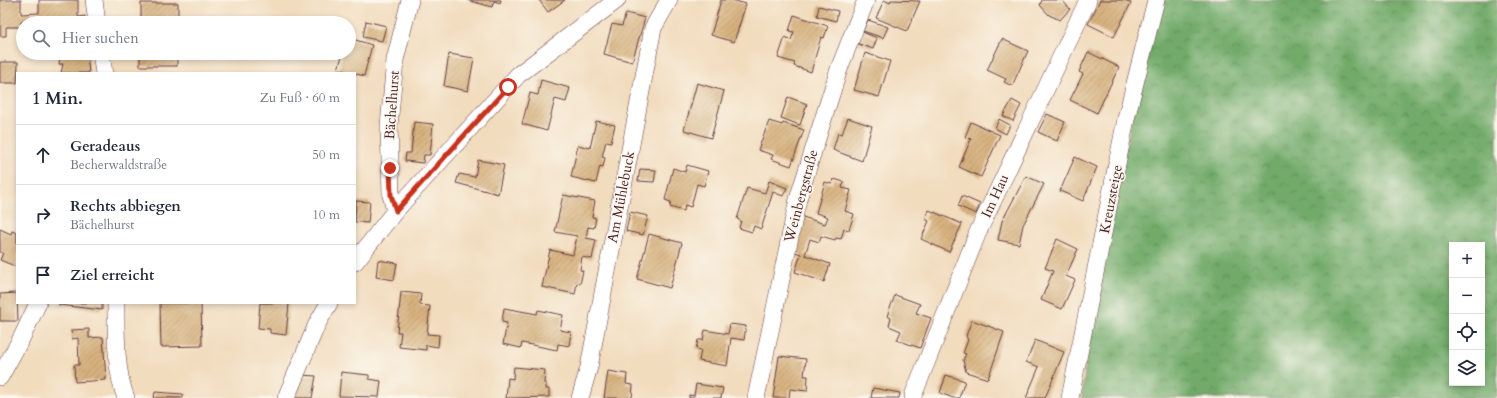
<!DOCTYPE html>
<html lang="de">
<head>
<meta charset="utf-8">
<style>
  body { margin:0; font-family:Cardo,serif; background:#f2f2f3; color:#1f2937 }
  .controls { position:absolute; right:12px; bottom:12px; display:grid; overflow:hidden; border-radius:0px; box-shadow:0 2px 6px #0003 }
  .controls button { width:36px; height:36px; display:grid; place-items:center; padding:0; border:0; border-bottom:1px solid #e0e1e3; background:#fff; color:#1f2937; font:20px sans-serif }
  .stop { position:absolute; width:12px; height:12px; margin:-9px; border:3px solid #c8321e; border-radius:50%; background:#fff }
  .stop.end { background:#c8321e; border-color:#fff; box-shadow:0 1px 4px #0008 }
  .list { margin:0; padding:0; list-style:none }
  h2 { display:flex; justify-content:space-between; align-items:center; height:52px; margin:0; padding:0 16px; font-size:17px }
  h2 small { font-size:13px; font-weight:400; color:#747a83 }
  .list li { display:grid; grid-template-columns:26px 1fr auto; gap:12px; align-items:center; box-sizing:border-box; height:60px; padding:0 16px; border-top:1px solid #e0e1e3 }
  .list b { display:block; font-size:15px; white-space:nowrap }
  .list p { margin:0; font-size:13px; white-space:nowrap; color:#747a83 }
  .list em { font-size:13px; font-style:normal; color:#747a83 }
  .icon { flex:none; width:22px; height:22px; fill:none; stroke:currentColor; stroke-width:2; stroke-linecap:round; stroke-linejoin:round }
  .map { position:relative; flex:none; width:1497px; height:398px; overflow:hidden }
  .search { position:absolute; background:#fff; box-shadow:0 2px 6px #0003; left:16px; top:16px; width:340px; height:44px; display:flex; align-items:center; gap:10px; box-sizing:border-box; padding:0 14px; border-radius:22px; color:#747a83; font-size:15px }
  .panel { position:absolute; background:#fff; box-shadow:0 2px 6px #0003; left:16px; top:72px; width:340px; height:232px; border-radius:0px }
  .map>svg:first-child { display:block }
  .forest { fill:url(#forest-crowns); stroke:#5e644a; fill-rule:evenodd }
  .building { fill:url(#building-hatch) }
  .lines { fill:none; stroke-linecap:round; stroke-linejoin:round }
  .minor-casing { stroke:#633b41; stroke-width:18 }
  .minor { stroke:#fff; stroke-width:17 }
  .route { stroke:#c8321e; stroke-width:5 }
  .labels { text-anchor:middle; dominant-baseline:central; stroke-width:3; stroke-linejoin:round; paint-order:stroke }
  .street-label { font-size:14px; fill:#4a1f2b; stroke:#fbf7ec }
</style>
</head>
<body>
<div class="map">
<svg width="1497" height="398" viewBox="0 0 1497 398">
  <defs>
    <pattern id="forest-crowns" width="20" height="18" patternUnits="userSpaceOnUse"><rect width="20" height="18" fill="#71aa69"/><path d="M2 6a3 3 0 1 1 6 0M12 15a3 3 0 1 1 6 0" fill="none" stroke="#5f8a57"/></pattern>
    <pattern id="building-hatch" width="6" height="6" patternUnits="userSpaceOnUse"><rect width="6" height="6" fill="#d8b380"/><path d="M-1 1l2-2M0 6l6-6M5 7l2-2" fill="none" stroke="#b19169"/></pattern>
  </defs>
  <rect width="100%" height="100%" fill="#fbf7ec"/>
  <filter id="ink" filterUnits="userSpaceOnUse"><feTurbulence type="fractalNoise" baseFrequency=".025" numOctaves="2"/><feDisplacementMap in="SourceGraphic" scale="8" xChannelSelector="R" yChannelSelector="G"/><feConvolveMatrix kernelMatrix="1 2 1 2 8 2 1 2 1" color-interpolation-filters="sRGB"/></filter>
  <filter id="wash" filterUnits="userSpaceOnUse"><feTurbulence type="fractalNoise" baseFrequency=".012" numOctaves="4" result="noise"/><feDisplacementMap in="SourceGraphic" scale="16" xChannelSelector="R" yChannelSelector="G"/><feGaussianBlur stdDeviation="0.9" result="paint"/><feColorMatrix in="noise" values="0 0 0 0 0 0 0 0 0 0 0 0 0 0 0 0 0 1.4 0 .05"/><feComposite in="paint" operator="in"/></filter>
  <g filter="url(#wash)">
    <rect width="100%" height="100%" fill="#f2dcbe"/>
    <path class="forest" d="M1157,0H1497V398H1082L1091,314ZM1452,245H1482V383H1452Z"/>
    <g id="blocks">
      <g class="building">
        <polygon points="0,0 21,0 21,14 39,13 39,0 78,0 78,17 85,16 85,23 61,23 61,19 50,21 49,23 21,22 21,27 6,27 6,36 0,36"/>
        <polygon points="467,0 501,0 500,3 494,1 492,7"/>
        <polygon points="539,0 565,0 548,12"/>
        <polygon points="721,0 732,0 746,4 734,42 711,35"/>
        <polygon points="884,0 890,3 891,0 920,1 907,31 876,18"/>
        <polygon points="1042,0 1062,0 1070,9 1060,20 1049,15 1040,5"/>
        <polygon points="1100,0 1125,0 1131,3 1114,37 1088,24"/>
        <rect x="141" y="3" width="37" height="20"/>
        <polygon points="819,6 838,11 836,21 817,16"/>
        <polygon points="626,13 645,18 632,62 604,54 612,24 622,26"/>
        <polygon points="794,15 828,26 824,38 821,37 811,72 794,66 795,63 778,58 785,37 791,40 794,32 789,31"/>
        <polygon points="868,20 888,27 883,38 863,31"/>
        <polygon points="366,21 386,26 382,41 363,37"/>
        <polygon points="860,31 877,38 873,49 856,43"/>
        <polygon points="349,38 372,45 364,76 338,69 343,53 349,53"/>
        <polygon points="1002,39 1028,51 1012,86 1004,82 1006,79 987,70"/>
        <polygon points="1088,52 1119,67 1097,113 1070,100 1083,74 1079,72"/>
        <polygon points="61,53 87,53 89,73 61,73 63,64 59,64"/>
        <rect x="140" y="53" width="37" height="13"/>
        <polygon points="865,53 890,61 879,97 854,90"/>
        <polygon points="449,54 474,58 468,91 444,86"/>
        <polygon points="0,62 18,62 17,83 0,83"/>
        <polygon points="541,80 570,88 566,102 555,99 547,131 522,124 530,93 538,95"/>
        <polygon points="697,83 724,91 711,138 684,130"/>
        <polygon points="788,97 807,104 800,125 781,118"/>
        <polygon points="1012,100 1021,105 1013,121 1003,116"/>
        <polygon points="1047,114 1065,122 1057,141 1038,132"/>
        <polygon points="848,118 872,126 862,161 833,150 838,133 842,134"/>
        <polygon points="999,119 1010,125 1006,134 995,128"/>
        <polygon points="596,121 615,125 611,142 606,141 602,157 605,158 603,167 600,166 596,183 571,177 578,145 590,148"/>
        <polygon points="769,121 782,125 783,123 804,130 791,166 771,159 773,155 758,150"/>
        <polygon points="414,122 433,124 430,155 424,155 423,163 405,161 406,153 411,153"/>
        <polygon points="971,122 1000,135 981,177 959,167 971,139 965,137"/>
        <polygon points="1075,157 1097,167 1083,201 1060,191"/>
        <polygon points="478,160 504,165 498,194 456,183 459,174 475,177"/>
        <polygon points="687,165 708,171 704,186 697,184 691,207 685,205 684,211 670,207 671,202 665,200 673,168 685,172"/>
        <polygon points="640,169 656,170 654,182 638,181"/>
        <polygon points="1026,176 1044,184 1023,225 1019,244 998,240 1002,221"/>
        <polygon points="834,179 844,182 842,188 851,190 845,211 854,214 849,230 844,229 841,239 836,238 835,240 821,236 819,242 810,239 805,255 830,264 824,282 795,272 801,254 792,251 803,217 825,224 828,217 816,213 825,182 832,184"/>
        <polygon points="769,181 787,188 783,196 773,192 761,229 754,226 752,232 739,228 741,221 737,219 747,188 765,193"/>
        <polygon points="563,195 595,201 592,217 596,218 594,228 588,227 586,238 596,240 592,259 582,257 580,270 583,271 580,284 577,283 575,294 542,287 550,250 573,255 577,236 555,232"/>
        <polygon points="962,196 980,204 976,214 958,206"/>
        <polygon points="356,201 370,202 368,223 355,222"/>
        <polygon points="929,210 962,224 949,252 921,239 929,221 925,219"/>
        <polygon points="630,212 648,216 643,235 626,231"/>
        <polygon points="0,229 11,234 12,231 17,233 17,267 0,260 3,253 0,252"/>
        <polygon points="649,234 682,243 670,288 637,279"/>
        <polygon points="1057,239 1078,249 1066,276 1075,280 1062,309 1041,300 1053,271 1045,268"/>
        <polygon points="378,260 397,263 394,280 376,277"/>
        <polygon points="401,292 421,294 420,305 430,306 427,334 439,335 438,347 426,345 426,350 399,347 401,332 397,332"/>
        <polygon points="17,293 18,321 0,321 0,294"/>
        <polygon points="895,295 920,304 916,313 931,318 920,348 897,340 901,331 889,326 891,318 887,316"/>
        <polygon points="59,303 102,303 102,310 59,305"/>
        <polygon points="160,303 201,303 202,346 161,347"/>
        <polygon points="260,303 289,303 286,335 270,333 270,329 258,328"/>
        <polygon points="504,308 537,314 538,310 563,315 560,330 571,332 569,346 558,344 557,350 522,343 521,348 503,344 507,323 502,322"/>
        <polygon points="972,320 1004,332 988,379 966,372 963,360 966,354 963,353 968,340 966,336"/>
        <polygon points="730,324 746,326 744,340 731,338 727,366 699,361 701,350 696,349 698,340 703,340 705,330 728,334"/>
        <polygon points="89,329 89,338 103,337 106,380 75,382 74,365 79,365 78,338 72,339 71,330"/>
        <polygon points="1035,340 1064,352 1045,398 1026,398 1039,367 1026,362"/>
        <polygon points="779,356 806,359 804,376 808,376 807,391 790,389 789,398 773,398"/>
        <polygon points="514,367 545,370 544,383 546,383 546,389 549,389 549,397 506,398 508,378 513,379"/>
        <polygon points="608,371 627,374 626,384 633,385 632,398 604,398"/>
        <polygon points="341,372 369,375 369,379 381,381 379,397 339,396"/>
        <polygon points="301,375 316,376 312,398 294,398"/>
        <polygon points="946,375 965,381 959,398 953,398 940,393"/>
        <polygon points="696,384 723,388 721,398 689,398 689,395 694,396"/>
        <polygon points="873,388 900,393 899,398 871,398"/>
        <polygon points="155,392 183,394 183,398 154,398"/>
      </g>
    </g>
  </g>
  <g filter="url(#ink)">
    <use href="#blocks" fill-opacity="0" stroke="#633b41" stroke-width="1"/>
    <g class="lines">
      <g class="minor-casing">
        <g id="minor">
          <polyline points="94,0 97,23"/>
          <polyline points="101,53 104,73"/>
          <polyline points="395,211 391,195 389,126 395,60 410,0"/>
          <polyline points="355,262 395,211 518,75 617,0"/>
          <path d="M116,303C116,332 115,371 126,398"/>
          <polyline points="0,377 22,337 38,303"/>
          <polyline points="913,396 978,232 1088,0"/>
          <polyline points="286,398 317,324 329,303"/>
          <polyline points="580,398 589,367 653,28 669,0"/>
          <polyline points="756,398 798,199 839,69 866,0"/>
          <polyline points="1070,398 1126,119 1156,0"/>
        </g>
      </g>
      <use href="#minor" class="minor"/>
    </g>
  </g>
  <g class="lines" filter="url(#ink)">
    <polyline class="route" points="390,168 391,195 396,211 508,87"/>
  </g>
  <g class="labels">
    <g class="street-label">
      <text transform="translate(392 105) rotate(-86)">Bächelhurst</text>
      <text transform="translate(801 196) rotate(-75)">Weinbergstraße</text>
      <text transform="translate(995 196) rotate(-65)">Im Hau</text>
      <text transform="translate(621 197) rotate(-79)">Am Mühlebuck</text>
      <text transform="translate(1111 199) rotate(-79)">Kreuzsteige</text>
    </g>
  </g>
</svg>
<div class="controls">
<button>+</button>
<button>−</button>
<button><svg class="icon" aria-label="locate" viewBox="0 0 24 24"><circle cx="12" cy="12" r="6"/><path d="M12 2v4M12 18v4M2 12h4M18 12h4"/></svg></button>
<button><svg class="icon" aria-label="layers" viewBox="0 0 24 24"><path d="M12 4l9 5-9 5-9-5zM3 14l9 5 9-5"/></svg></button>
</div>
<div class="stop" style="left:508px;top:87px"></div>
<div class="stop end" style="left:390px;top:168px"></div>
<div class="search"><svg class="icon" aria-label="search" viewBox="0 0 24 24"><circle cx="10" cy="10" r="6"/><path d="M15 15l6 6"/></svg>Hier suchen</div>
<section class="panel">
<h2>1 Min.<small>Zu Fuß · 60 m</small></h2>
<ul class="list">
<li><svg class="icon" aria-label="ahead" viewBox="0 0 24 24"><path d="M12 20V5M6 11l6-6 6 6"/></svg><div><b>Geradeaus</b><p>Becherwaldstraße</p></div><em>50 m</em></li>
<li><svg class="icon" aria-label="right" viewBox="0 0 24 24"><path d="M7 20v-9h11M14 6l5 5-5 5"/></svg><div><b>Rechts abbiegen</b><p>Bächelhurst</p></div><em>10 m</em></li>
<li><svg class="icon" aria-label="arrive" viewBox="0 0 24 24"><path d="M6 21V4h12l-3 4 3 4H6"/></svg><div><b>Ziel erreicht</b></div></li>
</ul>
</section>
</div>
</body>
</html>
